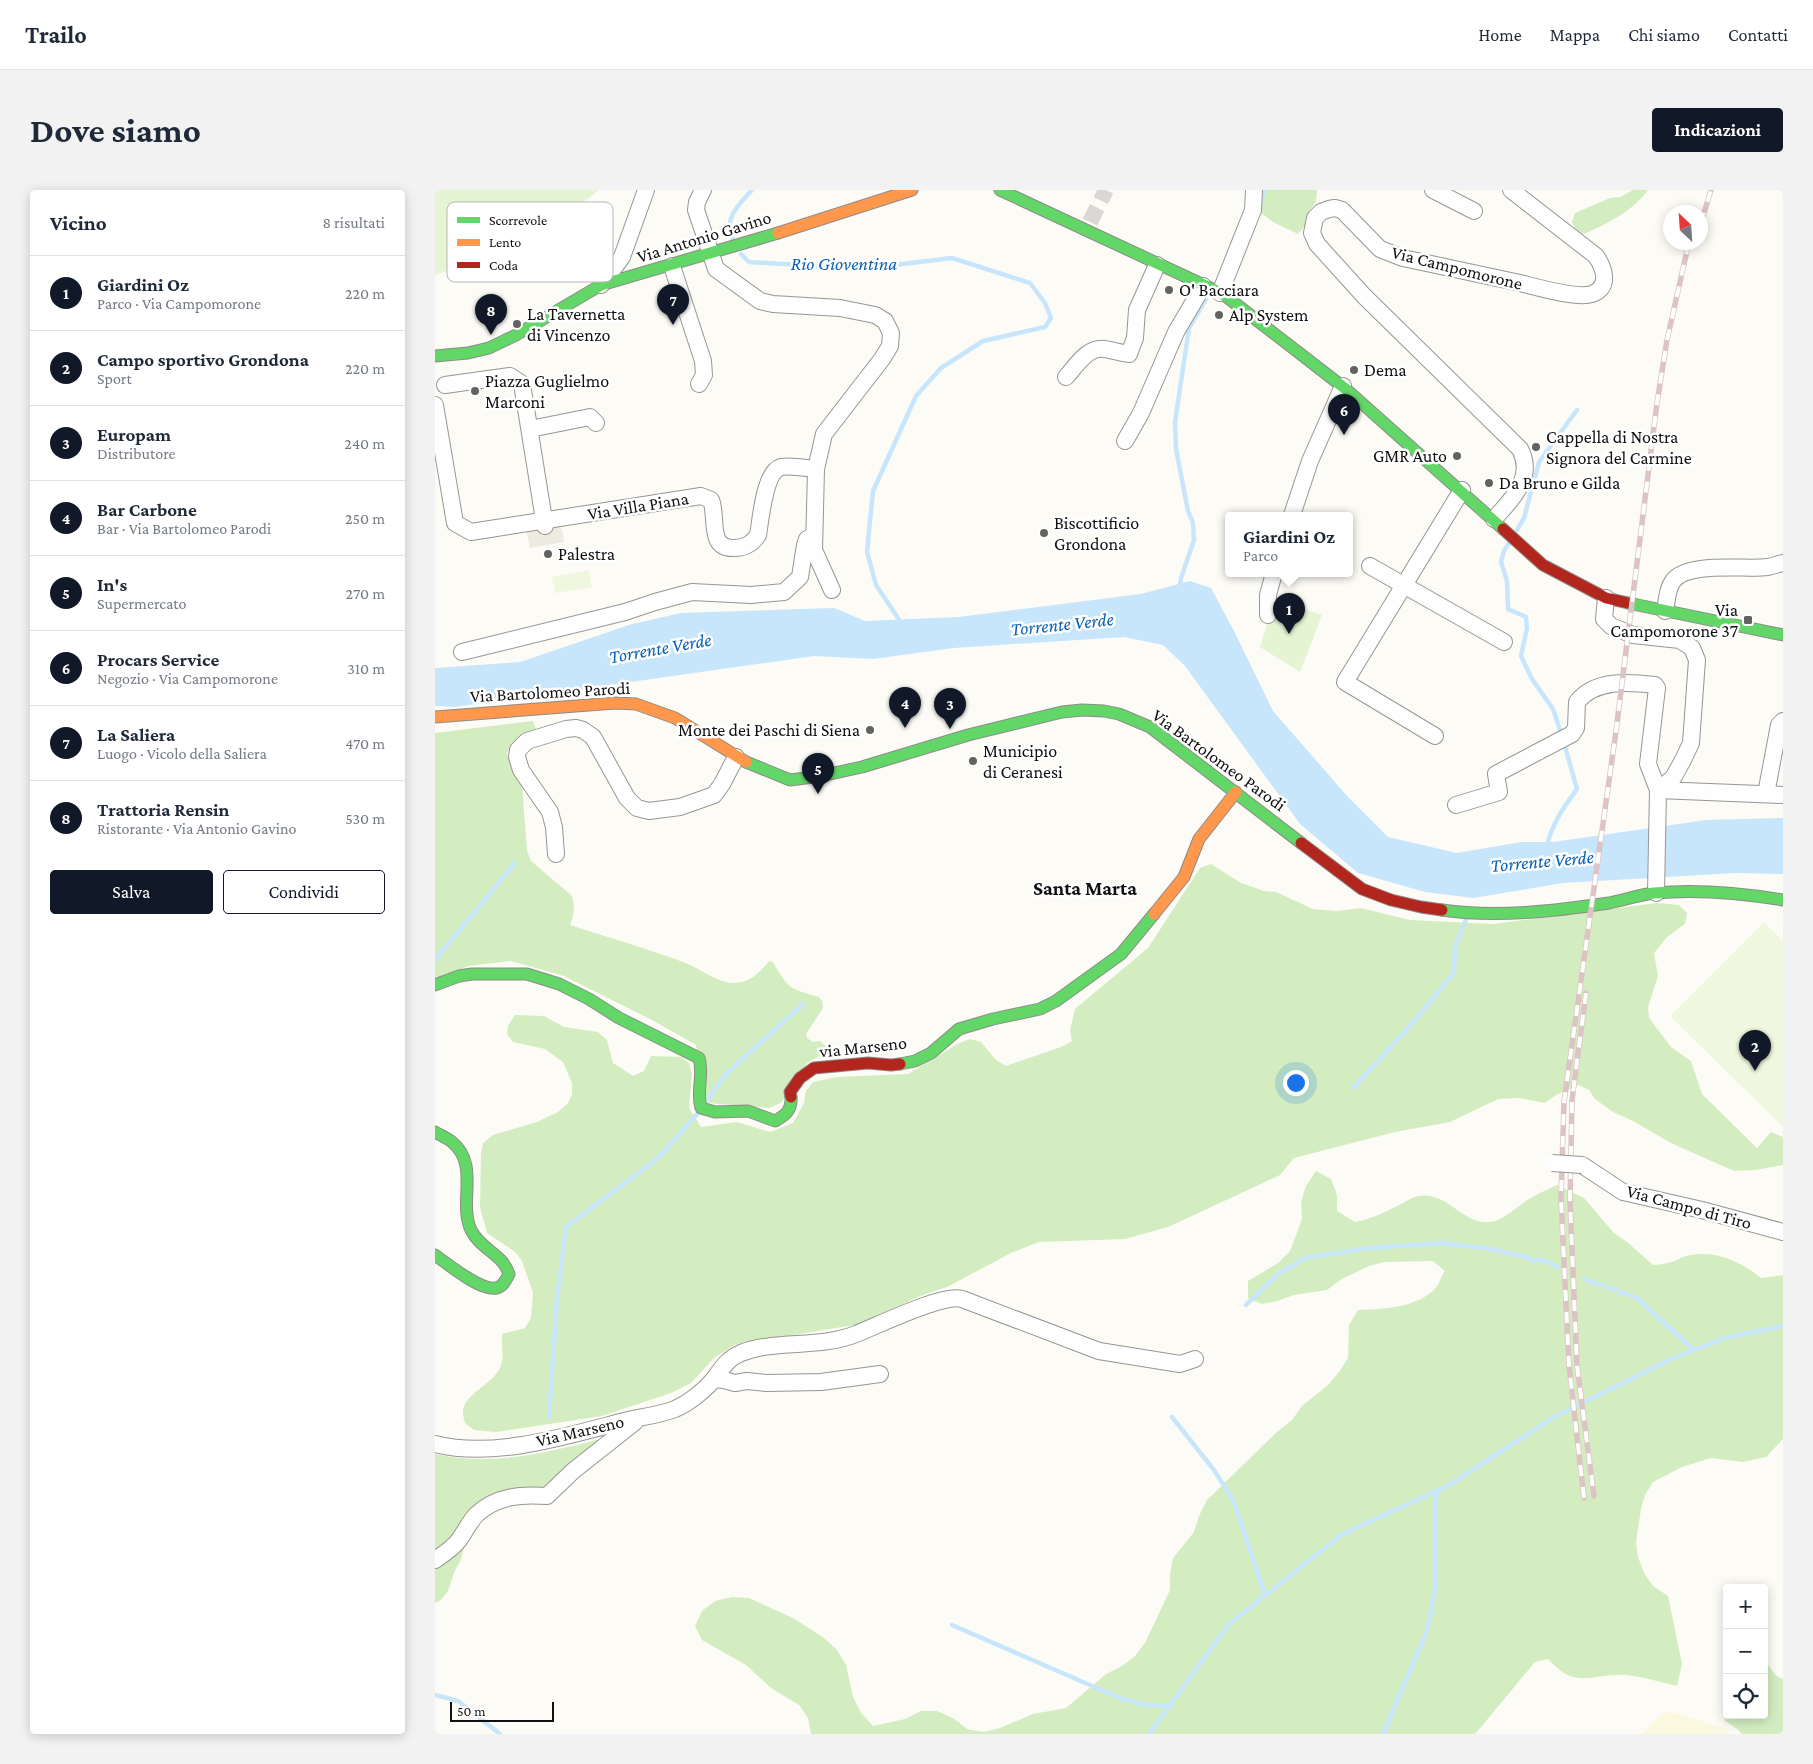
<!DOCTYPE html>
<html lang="it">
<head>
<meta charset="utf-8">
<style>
  body { margin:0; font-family:"Crimson Pro",serif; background:#f2f2f3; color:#1f2937 }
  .controls { position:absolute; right:15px; bottom:15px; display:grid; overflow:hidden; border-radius:5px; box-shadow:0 2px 12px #0003 }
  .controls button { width:45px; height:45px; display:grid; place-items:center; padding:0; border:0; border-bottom:1px solid #e0e1e3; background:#fff; color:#1f2937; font:25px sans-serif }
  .compass { position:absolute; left:1228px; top:15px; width:45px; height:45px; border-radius:50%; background:#fff; box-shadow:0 2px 12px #0003; rotate:335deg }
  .scale { position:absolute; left:15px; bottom:12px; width:104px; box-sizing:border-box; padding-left:5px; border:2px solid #101010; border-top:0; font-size:14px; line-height:18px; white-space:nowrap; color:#101010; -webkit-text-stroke:4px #fff; paint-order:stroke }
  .you { position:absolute; left:860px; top:892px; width:18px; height:18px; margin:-12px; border:4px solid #fff; border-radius:50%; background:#1a73e8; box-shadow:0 0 0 8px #1a73e833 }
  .badge { display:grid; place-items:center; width:32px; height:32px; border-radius:50%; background:#111827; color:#fff; font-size:16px; font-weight:700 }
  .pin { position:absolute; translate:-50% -41px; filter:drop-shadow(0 1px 2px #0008) }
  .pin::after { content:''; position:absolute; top:26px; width:18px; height:15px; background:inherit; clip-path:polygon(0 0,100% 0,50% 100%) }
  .popup { position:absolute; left:790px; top:322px; width:128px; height:65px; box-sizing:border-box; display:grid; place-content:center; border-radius:5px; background:#fff; filter:drop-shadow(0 1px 4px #0005); font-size:16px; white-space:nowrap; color:#747a83 }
  .popup b { font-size:19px; color:#1f2937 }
  .popup::after { content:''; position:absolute; left:50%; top:100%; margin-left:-10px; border:10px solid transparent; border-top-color:#fff }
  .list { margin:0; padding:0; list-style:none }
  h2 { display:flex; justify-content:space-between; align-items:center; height:65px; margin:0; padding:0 20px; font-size:21px }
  h2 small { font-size:16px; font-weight:400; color:#747a83 }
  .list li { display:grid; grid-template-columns:32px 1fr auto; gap:15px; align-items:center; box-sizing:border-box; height:75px; padding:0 20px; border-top:1px solid #e0e1e3 }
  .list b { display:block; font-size:19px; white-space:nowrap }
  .list p { margin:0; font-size:16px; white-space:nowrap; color:#747a83 }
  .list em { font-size:16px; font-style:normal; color:#747a83 }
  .actions { display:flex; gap:10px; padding:15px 20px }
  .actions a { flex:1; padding:11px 0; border:1px solid #111827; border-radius:5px; text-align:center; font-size:18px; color:#111827 }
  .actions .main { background:#111827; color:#fff }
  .icon { flex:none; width:28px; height:28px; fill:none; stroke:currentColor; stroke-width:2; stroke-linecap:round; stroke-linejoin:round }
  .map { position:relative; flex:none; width:1348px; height:1544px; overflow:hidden; border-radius:5px }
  header { display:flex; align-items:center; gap:30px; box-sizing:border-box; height:70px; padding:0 25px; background:#fff; border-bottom:1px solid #e0e1e3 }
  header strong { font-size:24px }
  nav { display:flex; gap:28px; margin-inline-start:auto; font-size:18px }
  .intro { display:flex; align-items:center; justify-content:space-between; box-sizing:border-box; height:120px; padding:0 30px }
  h1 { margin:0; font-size:35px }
  .button { padding:12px 22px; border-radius:5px; background:#111827; color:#fff; font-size:18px; font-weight:700 }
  main { display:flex; gap:30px; padding:0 30px }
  aside { flex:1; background:#fff; border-radius:5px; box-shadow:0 2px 12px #0003 }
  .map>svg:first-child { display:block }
  .farmland { fill:#faf9e0 }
  .green { fill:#e5f4d3 }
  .forest { fill:#d4edc0 }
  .pitch { fill:#eff8de }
  .plaza { fill:#edebe0 }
  .water { fill:#c8e6fb }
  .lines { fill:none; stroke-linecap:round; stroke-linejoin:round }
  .stream { stroke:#c8e6fb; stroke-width:4.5 }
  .street-tunnel { stroke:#d9d8d4; stroke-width:16; stroke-dasharray:16 8; stroke-linecap:butt }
  .street-casing { stroke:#969694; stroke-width:18 }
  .fast-casing { stroke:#8d8c8a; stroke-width:13 }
  .slow-casing { stroke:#8d8c8a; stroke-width:13 }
  .jam-casing { stroke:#8d8c8a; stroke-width:13 }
  .street { stroke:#fffefe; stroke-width:16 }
  .fast { stroke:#63d668; stroke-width:11 }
  .slow { stroke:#ff974d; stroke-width:11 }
  .jam { stroke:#b3261e; stroke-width:11 }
  .rail-casing { stroke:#dbc4c3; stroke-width:5.5 }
  .rail { stroke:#fff; stroke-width:4; stroke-dasharray:11; stroke-linecap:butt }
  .street-bridge-casing { stroke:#969694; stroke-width:18; stroke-linecap:butt }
  .street-bridge { stroke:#fffefe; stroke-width:16 }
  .poi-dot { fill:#636260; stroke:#fff; stroke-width:2 }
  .labels { text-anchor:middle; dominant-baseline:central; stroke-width:5; stroke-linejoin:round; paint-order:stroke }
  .street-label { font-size:18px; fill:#101010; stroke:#fff }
  .poi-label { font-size:18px; fill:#101010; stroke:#fff; text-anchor:start }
  .water-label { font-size:19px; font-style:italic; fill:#0961b2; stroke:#fff }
  .quarter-label { font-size:20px; font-weight:bold; fill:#101010; stroke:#fff }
  .key { fill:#fff; stroke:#b7b7b7; stroke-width:1 }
  .key-label { font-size:14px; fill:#101010 }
</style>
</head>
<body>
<header>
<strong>Trailo</strong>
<nav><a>Home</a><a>Mappa</a><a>Chi siamo</a><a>Contatti</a></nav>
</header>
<div class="intro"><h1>Dove siamo</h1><a class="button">Indicazioni</a></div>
<main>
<aside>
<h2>Vicino<small>8 risultati</small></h2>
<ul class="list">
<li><span class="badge">1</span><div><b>Giardini Oz</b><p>Parco · Via Campomorone</p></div><em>220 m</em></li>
<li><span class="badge">2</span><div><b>Campo sportivo Grondona</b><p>Sport</p></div><em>220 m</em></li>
<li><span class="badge">3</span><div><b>Europam</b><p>Distributore</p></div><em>240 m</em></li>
<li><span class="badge">4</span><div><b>Bar Carbone</b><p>Bar · Via Bartolomeo Parodi</p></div><em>250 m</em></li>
<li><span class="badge">5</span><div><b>In's</b><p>Supermercato</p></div><em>270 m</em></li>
<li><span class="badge">6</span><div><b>Procars Service</b><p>Negozio · Via Campomorone</p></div><em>310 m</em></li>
<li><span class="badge">7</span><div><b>La Saliera</b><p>Luogo · Vicolo della Saliera</p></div><em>470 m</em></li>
<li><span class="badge">8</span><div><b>Trattoria Rensin</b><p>Ristorante · Via Antonio Gavino</p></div><em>530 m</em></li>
</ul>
<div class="actions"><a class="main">Salva</a><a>Condividi</a></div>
</aside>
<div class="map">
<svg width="1348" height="1544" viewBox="0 0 1348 1544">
  <rect width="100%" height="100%" fill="#fcfbf6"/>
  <polygon class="farmland" points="1229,1522 1244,1524 1295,1540 1292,1544 1207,1544"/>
  <g class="green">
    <polygon points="0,0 164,0 109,43 48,51 52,66 0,85"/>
    <polygon points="841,410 887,425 865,482 825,457 833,431"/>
  </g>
  <g class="forest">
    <polygon points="826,0 882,0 881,12 875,20 869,37 863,44 838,32 824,21"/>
    <path d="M1198,0H1213C1198,21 1172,34 1149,44L1141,41L1137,32L1140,23L1175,8L1185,7Z"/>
    <path d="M98,531L101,539C90,544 74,553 72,565L83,577L87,594L92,661L96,671L136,705C141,715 139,724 135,735C174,748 215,759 253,774C267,780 283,793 299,793C315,793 324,783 334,771L338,772C354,800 354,798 384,807L387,811L388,818L371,844L372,848L378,852L385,851L394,859L387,865L372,873L346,913L334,918L271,913L261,855L217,830L129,786L76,771L34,776L0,789V543Z"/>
    <path d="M776,674L806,693L829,701L841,702L878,719L902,721L926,718L975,730L1058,734L1222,713L1244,715L1252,723L1250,734L1232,747L1219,763L1223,786L1213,817L1214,828L1236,857L1256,871L1267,904L1322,958L1336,942L1348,947V975L1321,980L1299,981L1236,953L1198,931L1178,922L1160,909L1154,900L1144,895L1121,905L1110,913L1084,908L1063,909L1015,932L960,942L859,968L845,985L733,1037L690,1049L604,1052L576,1063L512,1097L485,1106L425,1134L299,1155L279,1168L256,1193L236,1203L167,1226L61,1242L39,1240L30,1233C29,1230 28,1225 28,1222C28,1204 57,1195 65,1178C70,1167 66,1156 67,1144L90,1138L96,1128L98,1103L87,1071L80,1062L52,1043L45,1017L46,964L48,953L58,945L102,932L123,922L133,913L137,904V893L128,872L110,859L78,852L72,844L73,836L80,825L109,826L129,837L163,842L172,850L178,873L198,886L209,881L216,866L246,867L254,873L257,884L254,918L266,937L302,932L335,942L358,933L369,913L371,901L378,892L402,887L473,884L524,853L535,849L546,852L561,870L571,876L626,857L637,851L635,840L640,819L713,758L765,678Z"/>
    <path d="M881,981L896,989L902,1005V1021L920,1032C937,1029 950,1022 966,1014C971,1012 977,1007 983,1006C1016,1000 1030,1042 1063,1030C1074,1025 1082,1017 1091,1011C1101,1004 1112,1000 1122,995L1149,1008L1179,1043L1192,1052L1218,1075C1223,1075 1228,1074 1233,1073C1239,1072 1245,1068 1251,1066C1279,1059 1305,1071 1326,1088L1348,1085V1249L1331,1267L1308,1272L1276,1268L1247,1277L1218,1292L1210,1305L1206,1319L1201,1352L1203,1367L1209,1383L1218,1396L1233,1406L1247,1474L1242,1496C1226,1492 1208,1487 1192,1485C1156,1483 1142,1501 1113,1469L1100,1472L1041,1543L1038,1544H376L373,1528L364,1515L336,1498L311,1475L267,1450L260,1436L267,1421L280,1411L297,1407L314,1408L360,1429L389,1448L402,1460L411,1475L418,1507L426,1523L438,1536L470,1529L486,1521H502L518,1528L532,1539L549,1542L565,1538L598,1524L631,1518L671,1484L687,1476L700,1466L710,1453L735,1400V1384L738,1368L759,1342L764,1326L772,1310L842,1242L857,1230L867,1216L893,1195L904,1182L913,1168L914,1135L923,1120C948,1119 986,1118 1003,1095C1005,1091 1007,1085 1010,1081L998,1071L949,1072L934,1076L905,1090L892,1100L859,1105L842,1111L827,1114L813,1108V1091L843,1073L855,1061L867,1029L866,1012L871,996Z"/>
    <path d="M172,1247C146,1269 117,1286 94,1311H78L48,1327L30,1353L26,1370L20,1380L13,1401L6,1410L0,1413V1264C58,1277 116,1262 172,1247Z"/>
    <path d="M1329,1471C1338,1478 1336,1485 1348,1489V1544H1307L1302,1539L1290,1531L1289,1527L1292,1522V1525H1329Z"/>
  </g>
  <g class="pitch">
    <polygon points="154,380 157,397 120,403 117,387"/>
    <polygon points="1329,732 1348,751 1348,937 1235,826"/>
  </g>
  <polygon class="plaza" points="126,334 129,352 95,358 91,339"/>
  <polygon class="water" points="755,391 776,398 799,441 838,521 913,607 953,647 1022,663 1086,652 1118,652 1271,630 1348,628 1348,684 1301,683 1128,693 1038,708 990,702 923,683 865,634 750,476 728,455 689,447 519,458 438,469 379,466 20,517 0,516 0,478 85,472 197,434 246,423 399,418 430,431 523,427 706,404"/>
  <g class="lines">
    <g class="stream">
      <polyline points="825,13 830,0"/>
      <path d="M298,50C288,28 303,16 317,0"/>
      <polyline points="306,64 314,72 395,77 443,77 517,68 595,93 610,113 616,128 610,137 548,151 506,178 481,206 438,301 432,362 441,395 467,434"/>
      <polyline points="1082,340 1089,328 1104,272 1142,220"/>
      <polyline points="1074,353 1069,361 1066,372 1072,391 1073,419 1091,427 1092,438 1086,466 1097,489 1118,519 1127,546"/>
      <polyline points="744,400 746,388 759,350 758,333 753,321 741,259 740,232 754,138 771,109"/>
      <path d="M1112,656C1117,633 1129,617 1142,599L1129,553"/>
      <polyline points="0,770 80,673"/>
      <polyline points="918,898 973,838 1019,783 1020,757 1031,729"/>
      <polyline points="273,909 292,883 368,814"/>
      <polyline points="1149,1089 1202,1108 1259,1160"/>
      <polyline points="811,1115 843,1084 870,1068 933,1058 1008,1053 1056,1059 1094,1068 1097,1071 1105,1069 1123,1077"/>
      <polyline points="114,1227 122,1108 131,1037 223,968 263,923"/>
      <polyline points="737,1227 779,1280 799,1312 830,1405"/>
      <polyline points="517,1435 687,1509 711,1515 736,1516"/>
      <polyline points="0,1505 23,1511 65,1544"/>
      <polyline points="714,1544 794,1434 906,1345 1014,1295 1119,1227 1236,1169 1290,1148 1348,1136"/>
      <polyline points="948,1544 992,1441 1000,1398 1000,1309 1005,1299"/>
    </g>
    <polyline class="street-tunnel" points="655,32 671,0"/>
    <g class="street-casing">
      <g id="street">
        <polyline points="268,0 262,12 261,20 281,79 325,111 338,114 405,118 440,125 450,131 456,143 455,156 447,169 389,244 381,279 379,360 397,400"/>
        <polyline points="998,0 1039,21"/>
        <polyline points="237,76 268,171 269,185 264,194"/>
        <polyline points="166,95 187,67 211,0"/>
        <polyline points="785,103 818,20 819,0"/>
        <path d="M631,187C641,176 652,157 669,159C678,160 685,163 694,164L700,148L702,120L722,75"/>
        <polyline points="10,195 75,186 87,194 110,336"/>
        <path d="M0,215L20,333L36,342L266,306L276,310C283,327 272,359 299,358C310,358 317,354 323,345C326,329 329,282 346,277C355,275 371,278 381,279"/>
        <polyline points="95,239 155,227 161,233"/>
        <polyline points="690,251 706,223 741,142 768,96"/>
        <polyline points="857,325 875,271 908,196"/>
        <path d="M1059,329C1077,309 1100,288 1085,259L929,106L882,54L877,43L880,28L886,22L894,19L900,18L907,20L945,59L968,68C1007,76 1046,85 1085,93C1101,97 1142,109 1157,104C1176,97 1169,78 1161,66L1076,0"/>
        <polyline points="935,376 1069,452"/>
        <polyline points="1171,408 1169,429 1176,436 1198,445 1245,450 1257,458 1262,470 1256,553 1248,570 1238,588 1223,600 1221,703"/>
        <path d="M1230,421C1232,411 1232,399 1238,391C1252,371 1310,380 1333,377C1338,376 1343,374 1348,373"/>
        <polyline points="833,425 833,405 839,383"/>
        <polyline points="27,462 190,422 220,412 257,402 316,405 349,402 365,387 370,355 372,349 378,346"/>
        <polyline points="1000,546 910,492 1027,300"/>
        <polyline points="1223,600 1348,605"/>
        <polyline points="1331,604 1344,535 1348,531"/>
        <path d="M1021,615L1064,602L1061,584L1137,544L1141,538L1142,512C1160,489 1194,492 1220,495L1222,498L1213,574L1223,600"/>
        <polyline points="121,664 119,637 115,622 86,580 82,567 83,560 92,551 131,539 141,538 148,540 158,547 192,608 202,618 214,621 245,617 279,605 287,594 301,567"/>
        <polyline points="1147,975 1188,1002 1267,1020 1348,1042"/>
        <polyline points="279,1189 289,1190 300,1193 312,1191 331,1193 386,1192 445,1184"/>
        <path d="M0,1254C58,1269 132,1246 189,1231C206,1227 225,1225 240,1219C254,1213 270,1200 279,1189C287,1178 292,1169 306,1163C342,1149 384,1159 421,1144C442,1136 508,1103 527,1109L664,1161L745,1174L760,1169"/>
        <path d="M0,1370C9,1364 18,1358 24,1350C30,1342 34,1332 42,1324C61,1306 87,1304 112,1306L138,1281L200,1232"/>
      </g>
    </g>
    <g class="fast-casing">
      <g id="fast">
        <polyline points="565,0 788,104 912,200 1068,339"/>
        <polyline points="0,166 33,163 54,158 81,145 166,95 343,43"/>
        <polyline points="1193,413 1348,445"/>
        <polyline points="311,572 355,590 386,586 427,577 533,545 627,522 647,520 669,521 684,524 715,537 866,653"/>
        <path d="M1007,720C1061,728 1120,721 1174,713C1189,710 1204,705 1219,703C1261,699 1306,703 1348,710"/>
        <path d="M0,795L24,786L37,784H92L124,794L154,809L184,828L264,868C269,885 261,901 266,918L280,922L313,921L340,931C351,925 357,920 356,907"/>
        <polyline points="465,874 480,871 496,863 524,839 558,829 605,819 621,811 686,764 719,724"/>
        <path d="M0,942C5,945 12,948 17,952C45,975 23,1012 36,1040C45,1059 68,1064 74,1084C71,1090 68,1097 61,1098C45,1101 13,1074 0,1065"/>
      </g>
    </g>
    <g class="slow-casing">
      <g id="slow">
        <polyline points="343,43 477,0"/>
        <polyline points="0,527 180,513 201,514 240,528 311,572"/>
        <polyline points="719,724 749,687 764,649 801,602"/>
      </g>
    </g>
    <g class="jam-casing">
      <g id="jam">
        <polyline points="1068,339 1108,375 1171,408 1193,413"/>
        <polyline points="866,653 927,699 956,710 986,717 1007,720"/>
        <polyline points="356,907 355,902 365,888 379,878 433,873 456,875 465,874"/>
      </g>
    </g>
    <use href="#street" class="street"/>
    <use href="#fast" class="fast"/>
    <use href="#slow" class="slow"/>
    <use href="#jam" class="jam"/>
    <g class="rail-casing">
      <g id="rail">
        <polyline points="1266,33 1276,0"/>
        <polyline points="1151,803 1137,910 1135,1011 1142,1176 1159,1306"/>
        <polyline points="1149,1308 1134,1176 1126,1009 1129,912 1181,541 1222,213 1232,150 1254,52"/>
      </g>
    </g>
    <use href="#rail" class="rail"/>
    <g class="street-bridge-casing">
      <polyline id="street-bridge" points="1117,973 1147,975"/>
    </g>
    <use href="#street-bridge" class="street-bridge"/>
  </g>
  <g class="poi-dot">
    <circle cx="734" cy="100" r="5"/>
    <circle cx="784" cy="125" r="5"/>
    <circle cx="82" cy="134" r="5"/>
    <circle cx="919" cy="180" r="5"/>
    <circle cx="40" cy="201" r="5"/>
    <circle cx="1101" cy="257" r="5"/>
    <circle cx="1022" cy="266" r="5"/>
    <circle cx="1054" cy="293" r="5"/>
    <circle cx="609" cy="343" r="5"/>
    <circle cx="113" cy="364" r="5"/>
    <rect x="1308" y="425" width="10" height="10" rx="2.5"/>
    <circle cx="435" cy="540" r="5"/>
    <circle cx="538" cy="571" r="5"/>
  </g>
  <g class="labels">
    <g class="street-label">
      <text transform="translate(269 47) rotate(-17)">Via Antonio Gavino</text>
      <text transform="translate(1022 78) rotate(14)">Via Campomorone</text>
      <text transform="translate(203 316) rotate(-9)">Via Villa Piana</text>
      <text transform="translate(115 502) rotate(-3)">Via Bartolomeo Parodi</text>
      <text transform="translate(784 570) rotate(36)">Via Bartolomeo Parodi</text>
      <text transform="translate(428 857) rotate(-6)">via Marseno</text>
      <text transform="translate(1254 1017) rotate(15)">Via Campo di Tiro</text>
      <text transform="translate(145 1241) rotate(-13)">Via Marseno</text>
    </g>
    <g class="poi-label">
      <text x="744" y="100">O' Bacciara</text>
      <text x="92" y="124">La Tavernetta<tspan x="92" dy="21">di Vincenzo</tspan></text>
      <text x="794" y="125">Alp System</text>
      <text x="929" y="180">Dema</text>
      <text x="50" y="191">Piazza Guglielmo<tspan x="50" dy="21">Marconi</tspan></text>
      <text x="1111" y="247">Cappella di Nostra<tspan x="1111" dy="21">Signora del Carmine</tspan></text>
      <text x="1012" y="266" text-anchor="end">GMR Auto</text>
      <text x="1064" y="293">Da Bruno e Gilda</text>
      <text x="619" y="333">Biscottificio<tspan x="619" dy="21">Grondona</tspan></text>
      <text x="123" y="364">Palestra</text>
      <text x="1303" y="420" text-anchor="end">Via<tspan x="1303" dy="21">Campomorone 37</tspan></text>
      <text x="425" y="540" text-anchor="end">Monte dei Paschi di Siena</text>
      <text x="548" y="561">Municipio<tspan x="548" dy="21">di Ceranesi</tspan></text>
    </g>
    <g class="water-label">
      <text x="409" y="73">Rio Gioventina</text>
      <text transform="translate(627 434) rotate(-6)">Torrente Verde</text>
      <text transform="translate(225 458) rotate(-10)">Torrente Verde</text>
      <text transform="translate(1107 671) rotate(-5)">Torrente Verde</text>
    </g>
    <g class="quarter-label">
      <text x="650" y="698">Santa Marta</text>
    </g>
  </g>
  <rect x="12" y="12" width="166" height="80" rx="8" class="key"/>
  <rect x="22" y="27" width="23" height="6" fill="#63d668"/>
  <rect x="22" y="49" width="23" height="7" fill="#ff974d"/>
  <rect x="22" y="72" width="23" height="6" fill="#b3261e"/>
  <g class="key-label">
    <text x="54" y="35">Scorrevole</text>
    <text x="54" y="57">Lento</text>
    <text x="54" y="80">Coda</text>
  </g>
</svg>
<div class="controls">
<button>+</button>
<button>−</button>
<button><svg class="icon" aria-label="locate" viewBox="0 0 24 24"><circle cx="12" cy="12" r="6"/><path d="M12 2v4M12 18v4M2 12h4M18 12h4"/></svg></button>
</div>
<svg class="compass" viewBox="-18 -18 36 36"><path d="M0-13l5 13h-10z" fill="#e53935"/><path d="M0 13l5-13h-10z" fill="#747a83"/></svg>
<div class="scale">50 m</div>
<div class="you"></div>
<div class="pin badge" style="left:854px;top:444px">1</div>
<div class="popup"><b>Giardini Oz</b>Parco</div>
<div class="pin badge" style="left:1320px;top:881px">2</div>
<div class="pin badge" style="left:515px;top:539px">3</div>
<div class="pin badge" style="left:470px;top:538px">4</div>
<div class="pin badge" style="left:383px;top:604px">5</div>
<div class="pin badge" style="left:909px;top:245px">6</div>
<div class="pin badge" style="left:238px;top:135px">7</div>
<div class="pin badge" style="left:56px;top:145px">8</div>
</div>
</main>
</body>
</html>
